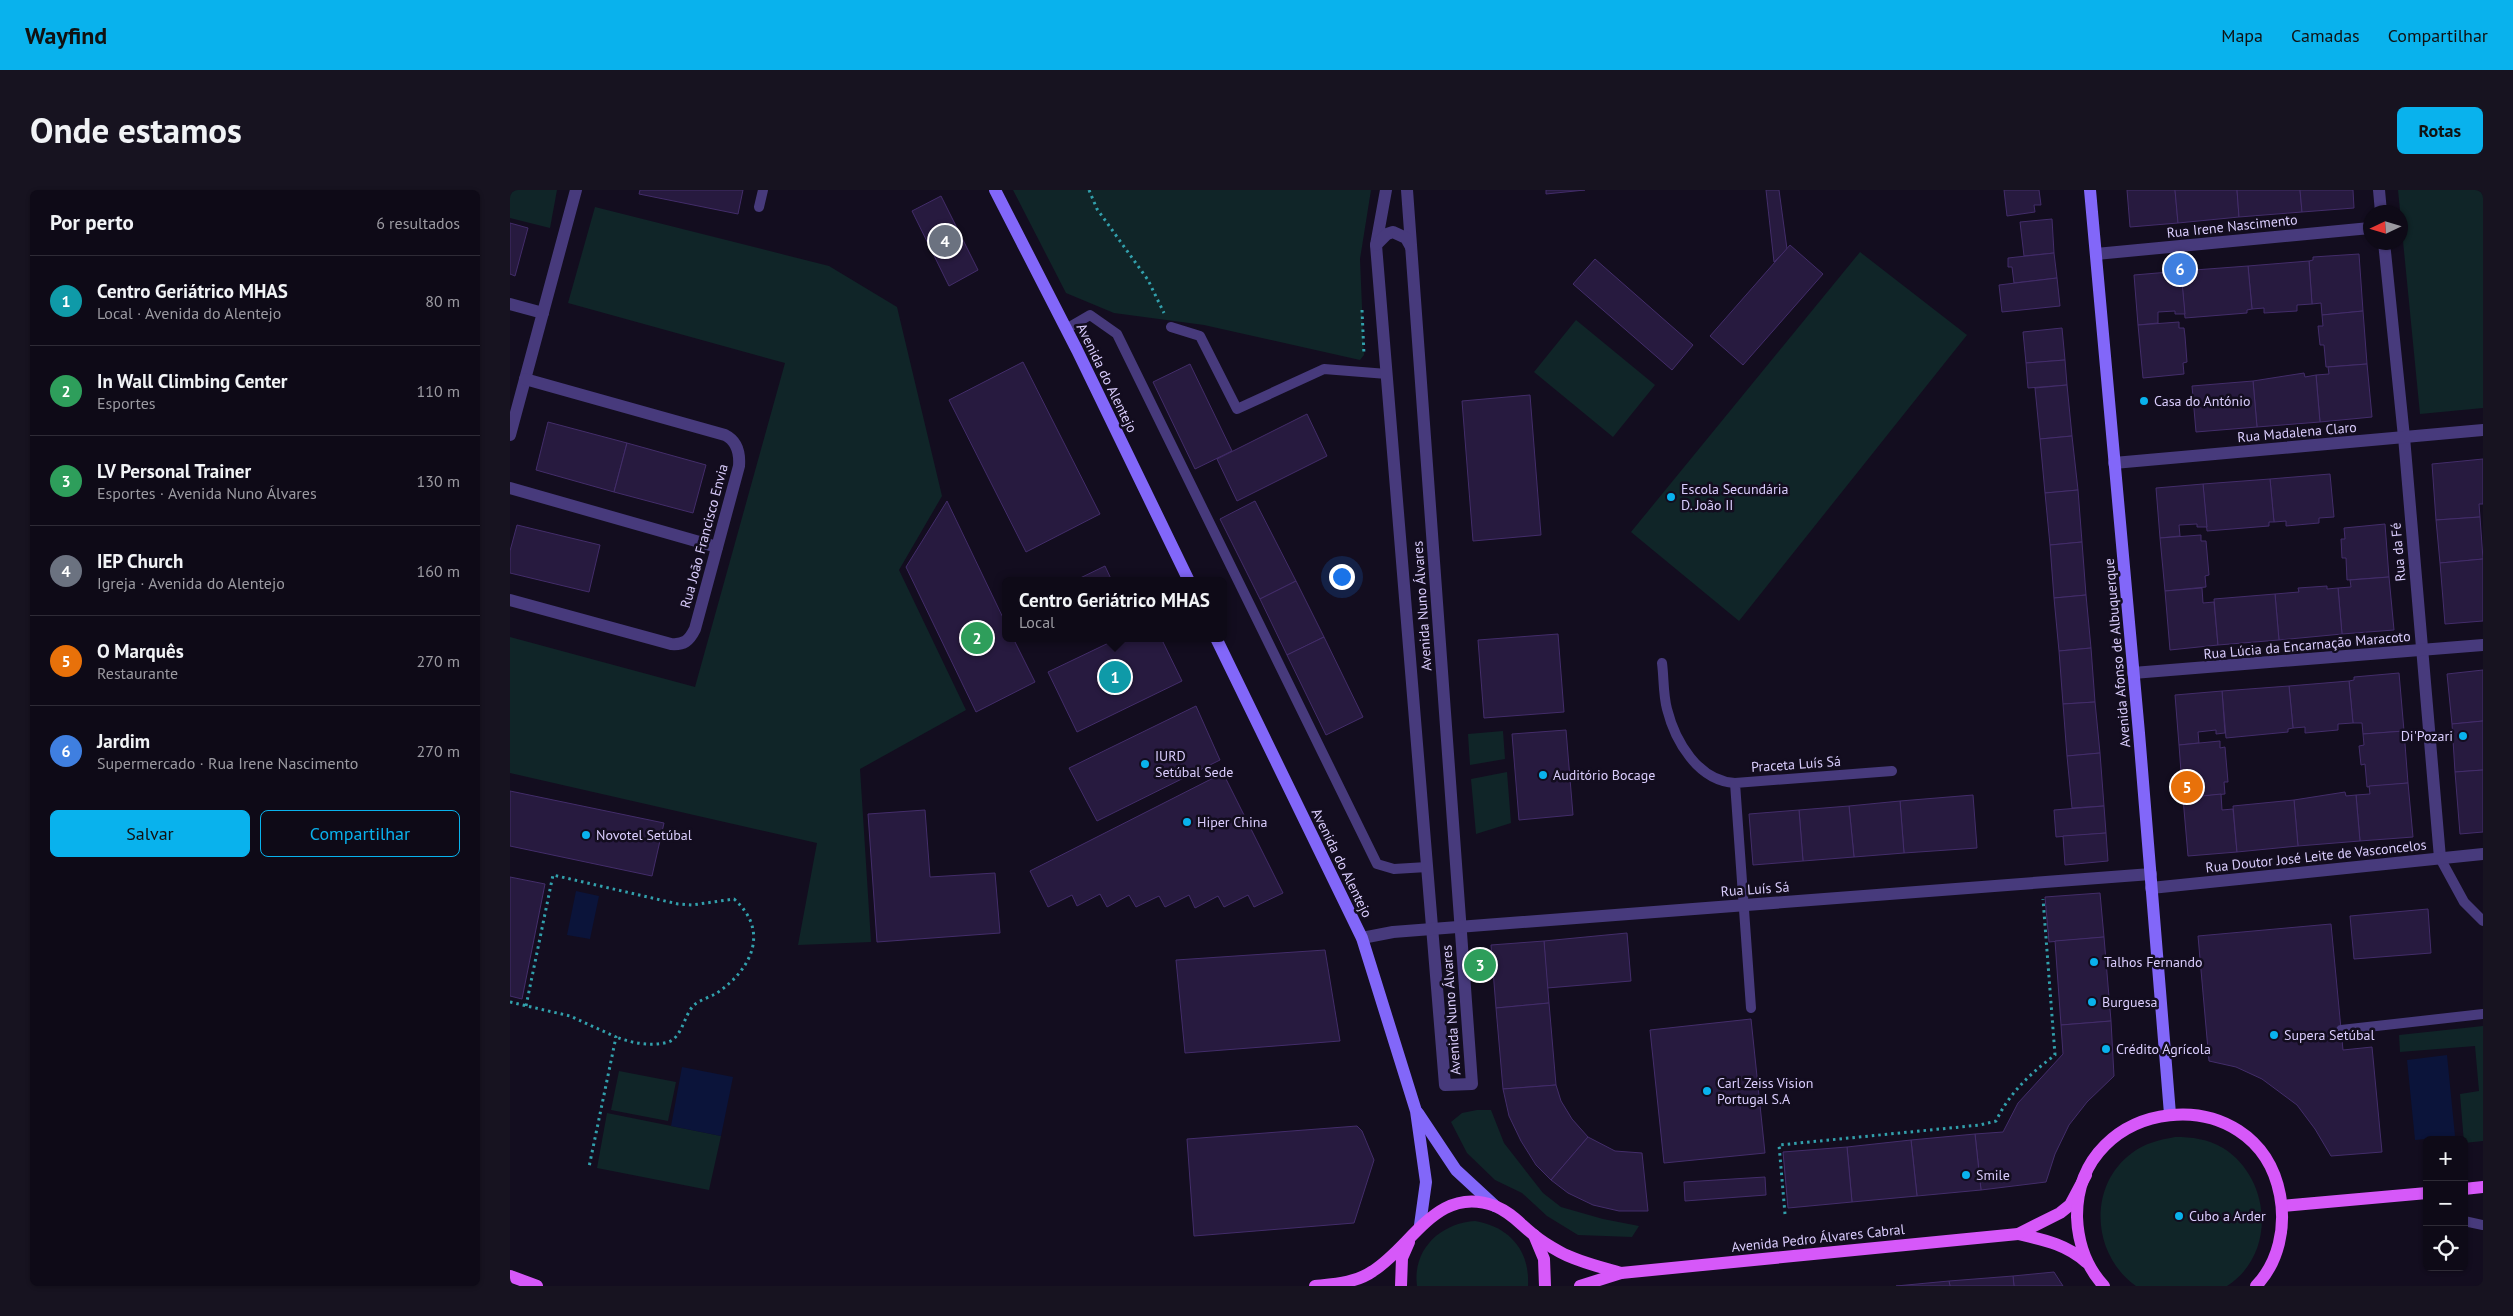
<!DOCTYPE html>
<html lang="pt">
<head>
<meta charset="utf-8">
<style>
  body { margin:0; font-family:"PT Sans",sans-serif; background:#171320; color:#f1f3f6 }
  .controls { position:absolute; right:15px; bottom:15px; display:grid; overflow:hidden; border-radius:8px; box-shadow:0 1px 4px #0004 }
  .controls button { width:45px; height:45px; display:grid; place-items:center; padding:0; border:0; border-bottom:1px solid #2e2b36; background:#0e0a17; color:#f1f3f6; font:25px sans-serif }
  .compass { position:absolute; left:1853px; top:15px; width:45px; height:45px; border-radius:50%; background:#0e0a17; box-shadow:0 1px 4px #0004; rotate:266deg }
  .you { position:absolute; left:831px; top:386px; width:18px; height:18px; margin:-12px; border:4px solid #fff; border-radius:50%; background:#1a73e8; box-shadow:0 0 0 8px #1a73e833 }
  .badge { display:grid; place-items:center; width:32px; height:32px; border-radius:50%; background:#09b2ed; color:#fff; font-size:16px; font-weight:700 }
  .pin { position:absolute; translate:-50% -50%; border:2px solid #fff; box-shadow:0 1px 5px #0006 }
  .popup { position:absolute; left:492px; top:387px; width:225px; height:65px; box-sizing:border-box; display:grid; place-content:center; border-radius:8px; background:#0e0a17; filter:drop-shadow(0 1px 4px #0005); font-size:16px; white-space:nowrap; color:#9b9aa1 }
  .popup b { font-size:19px; color:#f1f3f6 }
  .popup::after { content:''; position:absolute; left:50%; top:100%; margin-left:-10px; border:10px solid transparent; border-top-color:#0e0a17 }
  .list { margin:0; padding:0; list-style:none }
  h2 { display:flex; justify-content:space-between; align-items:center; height:65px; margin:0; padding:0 20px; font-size:21px }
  h2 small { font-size:16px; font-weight:400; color:#9b9aa1 }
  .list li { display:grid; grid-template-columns:32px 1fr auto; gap:15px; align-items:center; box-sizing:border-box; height:90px; padding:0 20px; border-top:1px solid #2e2b36 }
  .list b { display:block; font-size:19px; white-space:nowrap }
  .list p { margin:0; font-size:16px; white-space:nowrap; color:#9b9aa1 }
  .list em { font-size:16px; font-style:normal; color:#9b9aa1 }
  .actions { display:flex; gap:10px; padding:15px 20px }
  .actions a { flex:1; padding:11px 0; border:1px solid #09b2ed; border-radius:8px; text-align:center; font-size:18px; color:#09b2ed }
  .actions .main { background:#09b2ed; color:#111 }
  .icon { flex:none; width:28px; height:28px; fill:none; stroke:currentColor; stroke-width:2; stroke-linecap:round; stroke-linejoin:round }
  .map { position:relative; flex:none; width:1973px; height:1096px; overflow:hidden; border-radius:8px }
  header { display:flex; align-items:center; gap:30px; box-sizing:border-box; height:70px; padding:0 25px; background:#09b2ed; color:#111 }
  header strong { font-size:24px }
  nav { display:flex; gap:28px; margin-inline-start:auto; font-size:18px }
  .intro { display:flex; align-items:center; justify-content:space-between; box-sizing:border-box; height:120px; padding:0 30px }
  h1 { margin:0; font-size:35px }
  .button { padding:12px 22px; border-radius:8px; background:#09b2ed; color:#111; font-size:18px; font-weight:700 }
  main { display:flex; gap:30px; padding:0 30px }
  aside { flex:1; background:#0e0a17; border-radius:8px; box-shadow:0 1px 4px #0004 }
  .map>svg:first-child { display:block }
  .green { fill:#102528 }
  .water { fill:#0b143a }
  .building { fill:#271a3f; stroke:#432d6a }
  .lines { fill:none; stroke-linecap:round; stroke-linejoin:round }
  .path { stroke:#32a0ac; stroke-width:3; stroke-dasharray:2.5 4; stroke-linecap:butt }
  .lane { stroke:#473a7c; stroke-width:10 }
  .street { stroke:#473a7c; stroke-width:12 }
  .secondary { stroke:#8267f9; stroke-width:12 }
  .primary { stroke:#d658f9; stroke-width:12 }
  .poi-dot { fill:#09b2ed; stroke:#130d1f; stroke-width:2 }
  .labels { text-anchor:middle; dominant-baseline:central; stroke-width:5; stroke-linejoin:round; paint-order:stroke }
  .street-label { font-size:14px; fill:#dacdfd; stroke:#130d1f }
  .poi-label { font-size:14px; fill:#dacdfd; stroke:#130d1f; text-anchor:start }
</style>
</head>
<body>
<header>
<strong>Wayfind</strong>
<nav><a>Mapa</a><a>Camadas</a><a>Compartilhar</a></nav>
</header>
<div class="intro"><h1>Onde estamos</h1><a class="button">Rotas</a></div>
<main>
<aside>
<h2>Por perto<small>6 resultados</small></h2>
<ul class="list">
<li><span class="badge" style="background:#0f9aa8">1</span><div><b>Centro Geriátrico MHAS</b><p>Local · Avenida do Alentejo</p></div><em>80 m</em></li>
<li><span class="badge" style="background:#2e9e5b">2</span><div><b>In Wall Climbing Center</b><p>Esportes</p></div><em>110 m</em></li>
<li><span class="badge" style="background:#2e9e5b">3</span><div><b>LV Personal Trainer</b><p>Esportes · Avenida Nuno Álvares</p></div><em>130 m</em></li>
<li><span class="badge" style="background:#6b7280">4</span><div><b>IEP Church</b><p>Igreja · Avenida do Alentejo</p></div><em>160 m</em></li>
<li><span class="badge" style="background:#e8710a">5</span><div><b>O Marquês</b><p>Restaurante</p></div><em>270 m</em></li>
<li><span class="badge" style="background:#3f7fe0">6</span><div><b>Jardim</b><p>Supermercado · Rua Irene Nascimento</p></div><em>270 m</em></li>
</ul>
<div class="actions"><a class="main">Salvar</a><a>Compartilhar</a></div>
</aside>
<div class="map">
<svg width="1973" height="1096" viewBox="0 0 1973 1096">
  <rect width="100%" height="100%" fill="#130d1f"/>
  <g class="green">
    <polygon points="0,0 47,0 40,38 0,28"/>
    <polygon points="503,0 861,0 850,69 854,165 850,170 694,135 604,123 556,103"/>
    <polygon points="1888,0 1973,0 1973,218 1910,224"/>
    <polygon points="85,17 319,76 387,117 432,306 389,380 456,520 350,579 361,752 288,755 307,653 0,583 0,447 185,497 275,173 58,113"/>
    <polygon points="1350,62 1457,145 1229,431 1121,342"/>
    <polygon points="1066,130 1145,195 1103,247 1024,182"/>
    <polygon points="993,541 995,569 960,575 958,544"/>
    <polygon points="997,582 1001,633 966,644 961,589"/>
    <polygon points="1973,836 1973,951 1954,953 1950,904 1969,901 1965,856 1890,862 1889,845"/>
    <polygon points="109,881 166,892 158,931 101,920"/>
    <polygon points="967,920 981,920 994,953 1033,1003 1051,1017 1093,1029 1129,1036 1122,1047 1068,1045 1037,1026 1012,1003 985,990 957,963 941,932 952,923"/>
    <polygon points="97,923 211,946 199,1000 87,978"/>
    <path d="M1665,947C1682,947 1698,949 1713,958C1761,988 1767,1064 1717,1096H1626C1582,1065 1577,996 1622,963C1635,953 1649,950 1665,947Z"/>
    <path d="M965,1031C1000,1037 1020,1061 1018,1096H907C902,1059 931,1033 965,1031Z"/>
  </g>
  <g class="water">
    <polygon points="66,701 89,706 80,749 57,745"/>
    <polygon points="1937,865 1945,946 1905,950 1897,870"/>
    <polygon points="172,877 223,887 211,946 161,936"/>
  </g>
  <g class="building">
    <polygon points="130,0 233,0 228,24 129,4"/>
    <polygon points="1036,0 1075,0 1036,4"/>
    <polygon points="1256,0 1269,0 1277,59 1264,72"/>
    <polygon points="1494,0 1529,0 1531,15 1524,15 1525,22 1497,26"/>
    <polygon points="1617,0 1665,0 1668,33 1620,37"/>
    <polygon points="1665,0 1727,0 1729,27 1668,33"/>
    <polygon points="1727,0 1790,0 1792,22 1729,27"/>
    <polygon points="1790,0 1843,0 1844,18 1792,22"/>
    <polygon points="431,6 468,80 439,96 402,21"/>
    <polygon points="1542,29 1544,63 1514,66 1510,32"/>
    <polygon points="0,33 18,38 5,86 0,84"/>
    <polygon points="1280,55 1313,84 1233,175 1200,146"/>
    <polygon points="1544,63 1547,88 1504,93 1502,77 1498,77 1498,68"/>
    <polygon points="1849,64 1853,121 1812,125 1811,113 1802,114 1799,71 1803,70 1803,67"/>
    <polygon points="1085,69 1183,155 1162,180 1063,94"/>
    <polygon points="1799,71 1802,114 1787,115 1787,121 1754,123 1754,118 1742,119 1738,76"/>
    <polygon points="1738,76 1742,119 1737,120 1737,123 1675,128 1671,81"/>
    <polygon points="1671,81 1675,124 1665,124 1665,121 1648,122 1648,133 1628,135 1624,85"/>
    <polygon points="1547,88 1550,116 1492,122 1489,95"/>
    <polygon points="1853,121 1857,174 1816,177 1814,155 1810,155 1808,136 1813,136 1812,125"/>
    <polygon points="1669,132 1669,138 1674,138 1675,146 1677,172 1673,173 1674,184 1633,188 1628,135"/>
    <polygon points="1552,138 1555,170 1516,173 1513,142"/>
    <polygon points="1555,170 1557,195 1518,198 1516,173"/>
    <polygon points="513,172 590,324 516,362 439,210"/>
    <polygon points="680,174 722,261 685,279 643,192"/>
    <polygon points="1857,174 1862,227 1810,232 1806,185 1819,184 1818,177"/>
    <polygon points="1794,183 1795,187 1806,185 1810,232 1747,237 1743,191"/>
    <polygon points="1743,191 1747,237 1686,242 1682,196"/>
    <polygon points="1557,195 1562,246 1530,249 1525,198"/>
    <polygon points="1020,205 1031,345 963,351 952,211"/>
    <polygon points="797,224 817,266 727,311 707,269"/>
    <polygon points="38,232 117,253 104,302 26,280"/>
    <polygon points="1562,246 1568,300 1535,303 1530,249"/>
    <polygon points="117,253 196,275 183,323 104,302"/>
    <polygon points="1973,269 1973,314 1969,314 1970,327 1926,330 1922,274"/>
    <polygon points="1820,284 1824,327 1809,328 1809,333 1776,336 1776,331 1764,332 1760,289"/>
    <polygon points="1760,289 1764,332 1759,332 1759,336 1697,341 1693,294"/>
    <polygon points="1693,294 1697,337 1687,337 1687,334 1669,335 1670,346 1650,348 1646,298"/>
    <polygon points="1568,300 1572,352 1540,355 1535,303"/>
    <polygon points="437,311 496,434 496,448 503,448 525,492 466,522 396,377"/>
    <polygon points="745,311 786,391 750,409 710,329"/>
    <polygon points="1970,327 1973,369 1930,373 1926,330"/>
    <polygon points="1875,334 1879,387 1837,390 1836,368 1832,368 1831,349 1835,349 1834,338"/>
    <polygon points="7,335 90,355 79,402 0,383 0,361"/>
    <polygon points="1691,345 1691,351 1696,351 1699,385 1695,386 1696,397 1655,401 1650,348"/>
    <polygon points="1572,352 1576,405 1544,408 1540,355"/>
    <polygon points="1973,369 1973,431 1935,434 1930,373"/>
    <polygon points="595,376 602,391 564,391"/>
    <polygon points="1879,387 1884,440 1832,444 1828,398 1841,397 1840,390"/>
    <polygon points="786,391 814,447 777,465 750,409"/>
    <polygon points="1817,396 1817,399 1828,398 1832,444 1769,450 1765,404 1789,402 1788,398"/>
    <polygon points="1692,398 1693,413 1704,412 1708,455 1660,460 1655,401"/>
    <polygon points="1765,404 1769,450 1708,455 1704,409"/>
    <polygon points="1576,405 1581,458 1549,461 1544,408"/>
    <polygon points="1048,444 1054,522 974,528 968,450"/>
    <polygon points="814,447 853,527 816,545 777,465"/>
    <polygon points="609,448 651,448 672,491 567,542 538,482"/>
    <polygon points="1581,458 1585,512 1553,514 1549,461"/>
    <polygon points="1973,480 1973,531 1942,534 1937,484"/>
    <polygon points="1889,483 1894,541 1853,544 1852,533 1843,533 1839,491 1844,490 1844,487"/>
    <polygon points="1839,491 1843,533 1828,534 1828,540 1795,543 1795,537 1783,538 1779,496"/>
    <polygon points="1779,496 1783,538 1778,539 1778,542 1716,548 1712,501"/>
    <polygon points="1712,501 1715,543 1706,544 1706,540 1688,542 1689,553 1669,555 1665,505"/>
    <polygon points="1585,512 1590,563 1557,566 1553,514"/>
    <polygon points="686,516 710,570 587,631 559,578"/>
    <polygon points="1973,531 1973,580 1945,582 1942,534"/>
    <polygon points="1056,540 1063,625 1009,630 1002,544"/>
    <polygon points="1894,541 1898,593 1857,597 1855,574 1851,575 1849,556 1854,555 1853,544"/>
    <polygon points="1710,551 1710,558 1715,557 1718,592 1714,592 1715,604 1673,608 1669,555"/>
    <polygon points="1590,563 1594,616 1562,618 1557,566"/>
    <polygon points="1973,580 1973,642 1950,644 1945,582"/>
    <polygon points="713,583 773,703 744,717 738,705 714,717 708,706 685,718 679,705 655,717 649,706 626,717 619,705 597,717 590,704 567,716 562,705 538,717 520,681"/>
    <polygon points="1898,593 1903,647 1850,651 1846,605 1860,604 1859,596"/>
    <polygon points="0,601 154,633 142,686 0,656"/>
    <polygon points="1835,602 1836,606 1846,605 1850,651 1788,656 1784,610"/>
    <polygon points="1711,604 1712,620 1723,619 1727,662 1678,666 1673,608"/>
    <polygon points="1463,605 1467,658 1394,663 1390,611"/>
    <polygon points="1784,610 1788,656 1727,662 1723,616"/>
    <polygon points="1390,611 1394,663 1344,667 1339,616"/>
    <polygon points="1339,616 1344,667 1293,671 1289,620"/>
    <polygon points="1594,616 1596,643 1546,647 1544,620"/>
    <polygon points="415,620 420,687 485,683 490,743 367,752 358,624"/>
    <polygon points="1289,620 1293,671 1243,675 1239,624"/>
    <polygon points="1596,643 1598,671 1555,675 1553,646"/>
    <polygon points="0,687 35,694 12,809 0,806"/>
    <polygon points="1590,703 1594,747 1539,752 1535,707"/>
    <polygon points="1918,719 1921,763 1844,769 1840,726"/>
    <polygon points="1821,734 1833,860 1862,857 1872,962 1821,966 1805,939 1787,915 1752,889 1726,877 1699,871 1688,746"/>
    <polygon points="1117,743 1121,791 1037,798 1034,751"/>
    <polygon points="1594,747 1601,831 1551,835 1545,751"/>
    <polygon points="1034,751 1039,813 986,818 981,755"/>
    <polygon points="815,760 830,851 675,863 666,770"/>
    <polygon points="1039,813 1046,895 993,899 986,818"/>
    <polygon points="1241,829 1255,963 1154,973 1140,840"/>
    <polygon points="1601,831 1604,886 1577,912 1559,935 1545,964 1536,992 1471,1000 1465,944 1493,942 1508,913 1553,864 1551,835"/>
    <polygon points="1046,895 1051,911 1062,929 1078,947 1041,990 1026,975 1011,951 999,926 993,899"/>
    <polygon points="847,936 852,941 864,970 844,1033 684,1046 677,949"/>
    <polygon points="1465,944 1471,1000 1407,1006 1401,950"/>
    <polygon points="1078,947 1105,961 1132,963 1138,1021 1109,1021 1083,1015 1058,1003 1041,990"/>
    <polygon points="1401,950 1407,1006 1342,1012 1337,957"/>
    <polygon points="1337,957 1342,1012 1278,1018 1273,962"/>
    <polygon points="1255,987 1256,1005 1175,1011 1174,992"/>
    <polygon points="1544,1082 1553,1096 1504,1096 1503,1086"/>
    <polygon points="1503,1086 1504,1096 1440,1096 1439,1091"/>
    <polygon points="1439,1091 1440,1096 1386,1096"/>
  </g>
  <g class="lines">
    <g class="path">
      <polyline points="579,0 587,19 638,90 654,123"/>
      <polyline points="852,120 854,165"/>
      <polyline points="0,812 60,826 106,847 79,977"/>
      <path d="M16,816L43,685L168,714L182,715L224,709C260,741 242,779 207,803C200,807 190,810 184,815C174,825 172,848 158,852C141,857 122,853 106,847"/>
      <path d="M1275,1024L1269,955L1470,935L1486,931C1500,902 1520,884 1545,865L1533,709"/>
    </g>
    <g class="lane">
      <polyline points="249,17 253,0"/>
      <polyline points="661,137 690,146 727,219 814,179 877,184"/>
      <polyline points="556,139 580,125 607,144 867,674 884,679 917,677"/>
      <path d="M1152,473C1154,488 1153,504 1157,519C1165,551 1188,591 1225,593"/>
      <polyline points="1930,668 1954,712 1973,731"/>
      <polyline points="1241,818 1225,593 1382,581"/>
      <polyline points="1831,840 1973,824"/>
      <polyline points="1954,1031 1973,1035"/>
    </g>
    <g class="street">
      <polyline points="876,0 866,55 935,895 962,894 897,0"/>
      <polyline points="1869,0 1871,22"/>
      <polyline points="1874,52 1894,247 1930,668"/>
      <polyline points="866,55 877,44 883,42 896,48 901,57"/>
      <polyline points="1586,64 1860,38"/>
      <polyline points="0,114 33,123"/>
      <polyline points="0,245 66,0"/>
      <polyline points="1604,273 1973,240"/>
      <polyline points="0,298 207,357"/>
      <path d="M0,410L161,454C174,455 179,451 185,439L229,276C230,263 227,251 215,245L15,189"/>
      <polyline points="1623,483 1973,455"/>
      <polyline points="1641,698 1973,664"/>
      <polyline points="852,748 883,742 1641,684"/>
    </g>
    <g class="secondary">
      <polyline points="485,0 567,160 679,391"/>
      <polyline points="1580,0 1629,543 1660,924"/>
      <polyline points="706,448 852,748 906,921 916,992 910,1035"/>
      <polyline points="908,923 946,980 985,1016"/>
    </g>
    <g class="primary">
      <polyline points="1954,999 1973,997"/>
      <polyline points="1772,1016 1917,1003"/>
      <path d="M1508,1044C1534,1050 1556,1054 1576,1072"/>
      <polyline points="1024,1045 1034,1069 1035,1096"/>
      <polyline points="0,1086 27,1096"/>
      <path d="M805,1096C824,1094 846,1093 863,1081C903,1056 927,994 985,1016C1002,1023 1011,1035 1024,1045C1032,1052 1041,1057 1050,1062C1068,1072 1091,1077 1111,1083"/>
      <polyline points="891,1096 892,1068 899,1052"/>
      <polyline points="1070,1096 1111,1083 1508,1044 1550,1023 1560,1015 1576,985"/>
      <path d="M1594,1096C1577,1078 1568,1053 1567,1027C1566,905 1747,885 1770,1005C1776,1037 1769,1072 1746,1096"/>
    </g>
  </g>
  <g class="poi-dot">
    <circle cx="1634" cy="211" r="5"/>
    <circle cx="1161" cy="307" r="5"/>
    <circle cx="1953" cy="546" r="5"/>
    <circle cx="635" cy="574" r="5"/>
    <circle cx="1033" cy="585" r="5"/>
    <circle cx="677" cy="632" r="5"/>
    <circle cx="76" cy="645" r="5"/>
    <circle cx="1584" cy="772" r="5"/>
    <circle cx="1582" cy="812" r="5"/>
    <circle cx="1764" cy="845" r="5"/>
    <circle cx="1596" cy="859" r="5"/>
    <circle cx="1197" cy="901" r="5"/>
    <circle cx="1456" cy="985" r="5"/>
    <circle cx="1669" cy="1026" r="5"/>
  </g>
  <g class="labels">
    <g class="street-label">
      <text transform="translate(1722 36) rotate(-6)">Rua Irene Nascimento</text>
      <text transform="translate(597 188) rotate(64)">Avenida do Alentejo</text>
      <text transform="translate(1787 242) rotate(-5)">Rua Madalena Claro</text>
      <text transform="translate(194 346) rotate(-75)">Rua João Francisco Envia</text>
      <text transform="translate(1888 362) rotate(-95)">Rua da Fé</text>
      <text transform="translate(912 416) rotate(-94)">Avenida Nuno Álvares</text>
      <text transform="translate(1797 455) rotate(-5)">Rua Lúcia da Encarnação Maracoto</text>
      <text transform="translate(1607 463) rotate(-95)">Avenida Afonso de Albuquerque</text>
      <text transform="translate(1286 574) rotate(-4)">Praceta Luís Sá</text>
      <text transform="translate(1806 666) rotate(-6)">Rua Doutor José Leite de Vasconcelos</text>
      <text transform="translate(832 673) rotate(64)">Avenida do Alentejo</text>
      <text transform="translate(1245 699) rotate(-4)">Rua Luís Sá</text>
      <text transform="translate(941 820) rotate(-94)">Avenida Nuno Álvares</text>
      <text transform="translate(1308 1048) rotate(-6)">Avenida Pedro Álvares Cabral</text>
    </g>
    <g class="poi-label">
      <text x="1644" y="211">Casa do António</text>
      <text x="1171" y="299">Escola Secundária<tspan x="1171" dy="16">D. João II</tspan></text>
      <text x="1943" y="546" text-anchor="end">Di'Pozari</text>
      <text x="645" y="566">IURD<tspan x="645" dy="16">Setúbal Sede</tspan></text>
      <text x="1043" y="585">Auditório Bocage</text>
      <text x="687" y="632">Hiper China</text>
      <text x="86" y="645">Novotel Setúbal</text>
      <text x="1594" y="772">Talhos Fernando</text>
      <text x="1592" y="812">Burguesa</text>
      <text x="1774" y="845">Supera Setúbal</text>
      <text x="1606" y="859">Crédito Agrícola</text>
      <text x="1207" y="893">Carl Zeiss Vision<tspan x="1207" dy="16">Portugal S.A</tspan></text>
      <text x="1466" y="985">Smile</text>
      <text x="1679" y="1026">Cubo a Arder</text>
    </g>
  </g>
</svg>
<div class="controls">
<button>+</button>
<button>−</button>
<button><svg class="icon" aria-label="locate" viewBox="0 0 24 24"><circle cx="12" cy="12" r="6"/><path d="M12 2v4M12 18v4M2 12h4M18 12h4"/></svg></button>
</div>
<svg class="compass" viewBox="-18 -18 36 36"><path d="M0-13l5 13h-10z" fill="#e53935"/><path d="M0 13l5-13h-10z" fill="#9b9aa1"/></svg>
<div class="you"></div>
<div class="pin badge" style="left:605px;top:487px;background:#0f9aa8">1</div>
<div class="popup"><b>Centro Geriátrico MHAS</b>Local</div>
<div class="pin badge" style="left:467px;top:448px;background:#2e9e5b">2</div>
<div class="pin badge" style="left:970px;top:775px;background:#2e9e5b">3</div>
<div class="pin badge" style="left:435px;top:51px;background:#6b7280">4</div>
<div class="pin badge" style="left:1677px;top:597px;background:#e8710a">5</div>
<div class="pin badge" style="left:1670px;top:79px;background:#3f7fe0">6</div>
</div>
</main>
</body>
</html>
